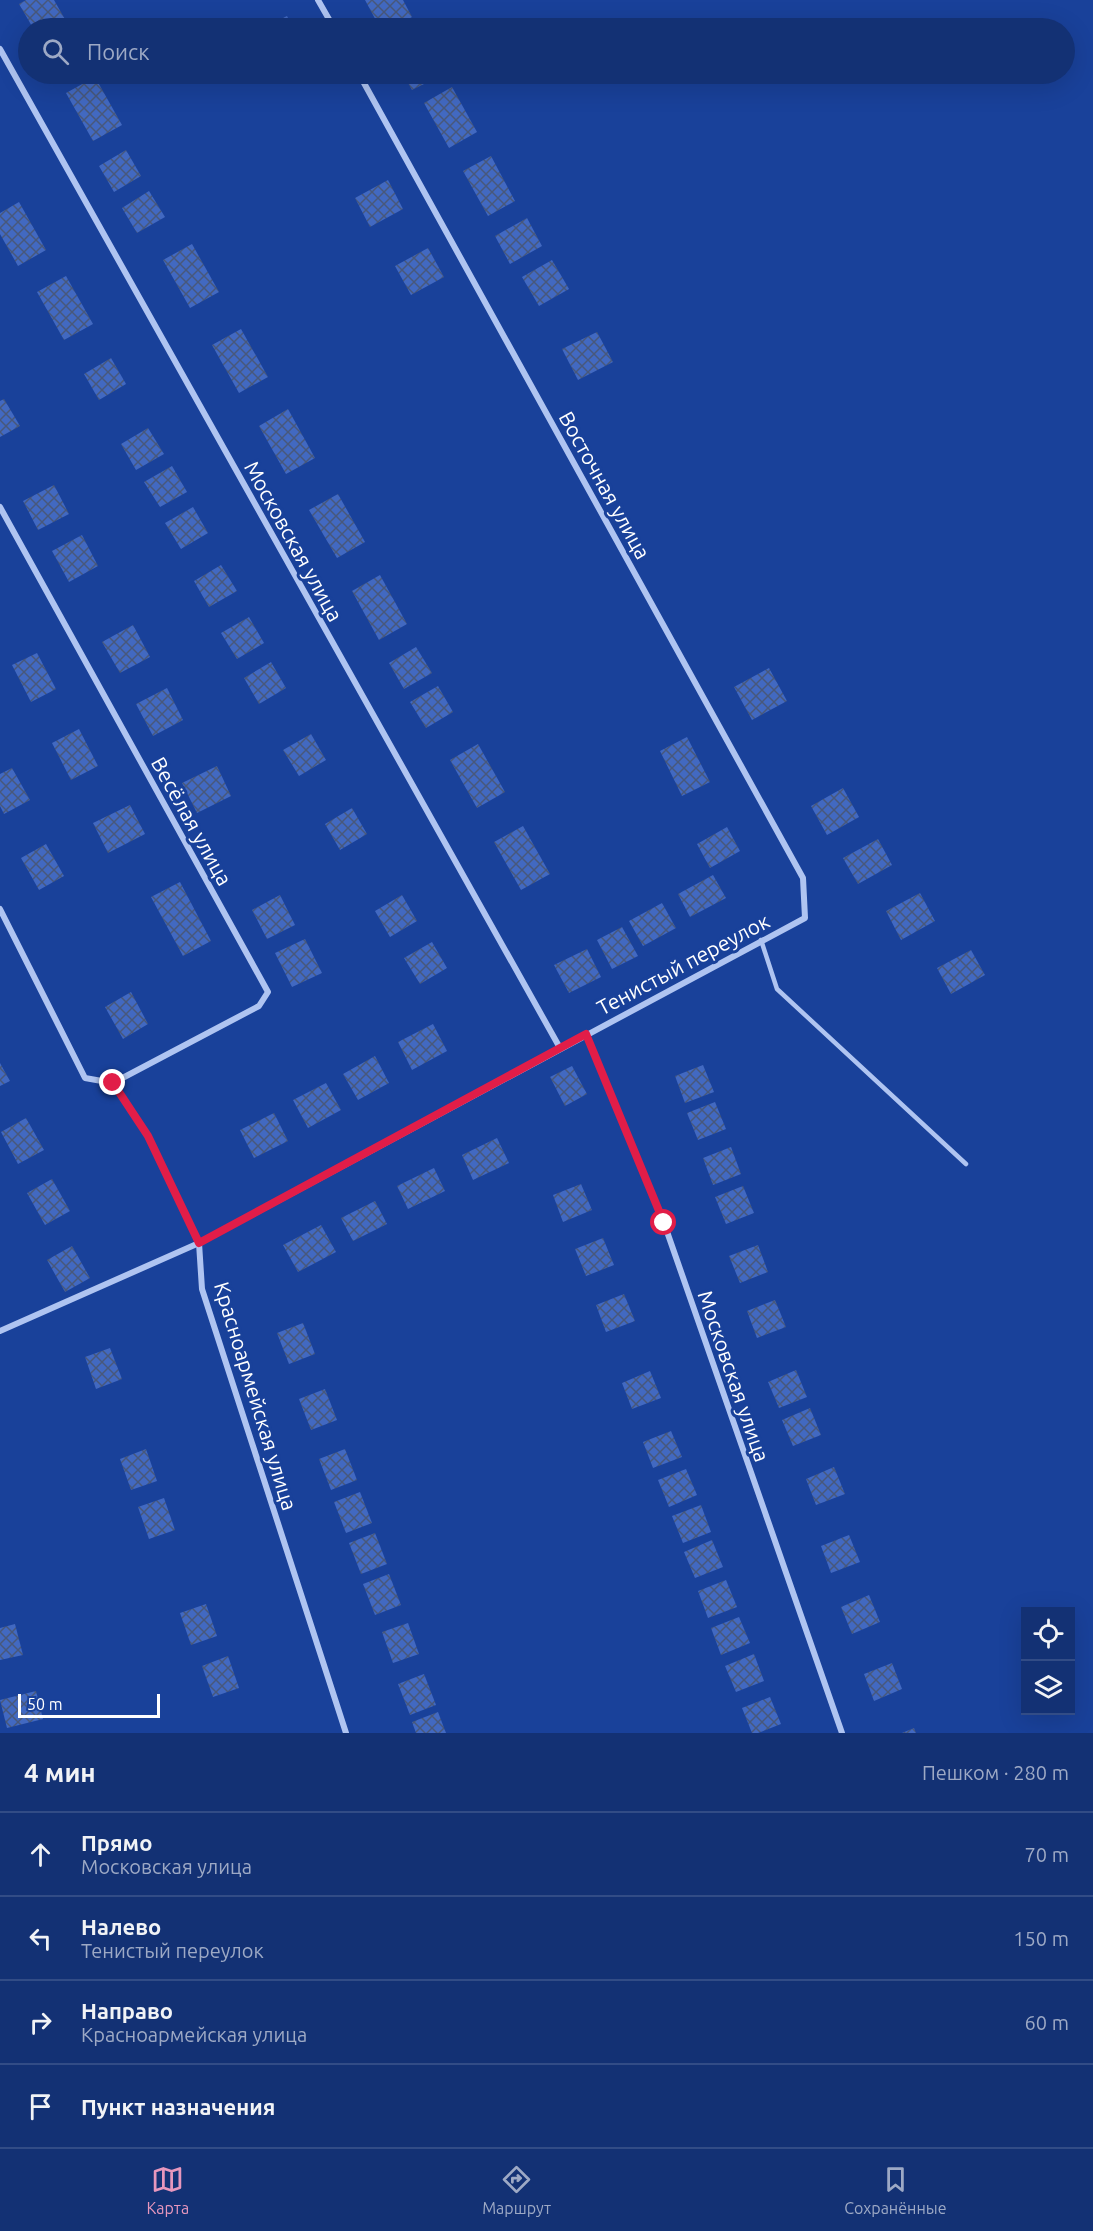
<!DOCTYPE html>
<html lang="ru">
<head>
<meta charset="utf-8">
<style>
  body { margin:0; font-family:Ubuntu,sans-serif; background:#1c3979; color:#f1f3f6 }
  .controls { position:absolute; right:18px; bottom:18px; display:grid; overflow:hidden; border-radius:0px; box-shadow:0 6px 24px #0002 }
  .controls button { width:54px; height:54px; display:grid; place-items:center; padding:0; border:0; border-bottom:2px solid #324c86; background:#133174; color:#f1f3f6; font:30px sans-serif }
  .scale { position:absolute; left:18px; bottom:15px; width:142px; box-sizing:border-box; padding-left:6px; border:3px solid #fff; border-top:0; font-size:16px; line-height:21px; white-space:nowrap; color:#fff; -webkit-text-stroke:4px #19419a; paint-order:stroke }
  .stop { position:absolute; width:18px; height:18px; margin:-14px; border:4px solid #e11d48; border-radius:50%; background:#fff }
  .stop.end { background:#e11d48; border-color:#fff; box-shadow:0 2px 6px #0008 }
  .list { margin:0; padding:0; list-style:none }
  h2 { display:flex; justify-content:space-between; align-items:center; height:78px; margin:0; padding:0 24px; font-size:26px }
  h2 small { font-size:20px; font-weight:400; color:#9da9c5 }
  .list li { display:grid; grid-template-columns:39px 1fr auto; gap:18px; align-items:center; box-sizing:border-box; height:84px; padding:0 24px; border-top:2px solid #324c86 }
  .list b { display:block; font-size:22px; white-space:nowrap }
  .list p { margin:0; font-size:20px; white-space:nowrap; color:#9da9c5 }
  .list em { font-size:20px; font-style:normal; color:#9da9c5 }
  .icon { flex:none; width:33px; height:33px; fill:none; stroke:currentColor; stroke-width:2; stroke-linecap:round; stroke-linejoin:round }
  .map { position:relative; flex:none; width:1093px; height:1733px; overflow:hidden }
  .search { position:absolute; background:#133174; box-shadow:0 6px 24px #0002; left:18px; right:18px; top:18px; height:66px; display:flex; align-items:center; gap:15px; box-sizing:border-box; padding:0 21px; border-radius:33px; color:#9da9c5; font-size:22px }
  .sheet { height:414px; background:#133174 }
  nav { display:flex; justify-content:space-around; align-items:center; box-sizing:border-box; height:84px; border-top:2px solid #324c86; background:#133174; font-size:16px; color:#9da9c5 }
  nav a { display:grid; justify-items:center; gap:3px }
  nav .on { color:#e797bd }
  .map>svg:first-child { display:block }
  .building { fill:url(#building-cross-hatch) }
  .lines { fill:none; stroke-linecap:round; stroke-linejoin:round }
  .service { stroke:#afc4f1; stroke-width:4.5 }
  .minor { stroke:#afc4f1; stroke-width:6 }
  .route { stroke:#e11d48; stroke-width:8 }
  .labels { text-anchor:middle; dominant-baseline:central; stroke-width:6; stroke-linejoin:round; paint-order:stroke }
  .street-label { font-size:21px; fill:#fff; stroke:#19419a }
</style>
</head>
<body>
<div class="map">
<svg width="1093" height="1733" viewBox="0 0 1093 1733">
  <defs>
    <pattern id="building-cross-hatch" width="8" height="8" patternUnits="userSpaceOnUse" patternTransform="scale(1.5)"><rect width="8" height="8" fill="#4269c1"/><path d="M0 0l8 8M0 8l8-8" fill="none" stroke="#48587b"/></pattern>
  </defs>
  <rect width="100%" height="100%" fill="#19419a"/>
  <g class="building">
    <polygon points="26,0 54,0 70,28 33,28 19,4"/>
    <polygon points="365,0 403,0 412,17 392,28 380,28"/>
    <polygon points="287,16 293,28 263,28"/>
    <polygon points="403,74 444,74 412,90"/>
    <polygon points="95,77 122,125 93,141 66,93"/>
    <polygon points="452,87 477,132 449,148 424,103"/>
    <polygon points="126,150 141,176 114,192 99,166"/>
    <polygon points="491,156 515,201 488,216 463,171"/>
    <polygon points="388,180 403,209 370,227 355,198"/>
    <polygon points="149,191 165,217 137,233 122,208"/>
    <polygon points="19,202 46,250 18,266 0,234 0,213"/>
    <polygon points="527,218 542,246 510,264 495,236"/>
    <polygon points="192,244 219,292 190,308 163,260"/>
    <polygon points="428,248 444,277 411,295 395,266"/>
    <polygon points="552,260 569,289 539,306 522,277"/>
    <polygon points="66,276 93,324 64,340 37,292"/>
    <polygon points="241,329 268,377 239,393 212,345"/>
    <polygon points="597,332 613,362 578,380 562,349"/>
    <polygon points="111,358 126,384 99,400 84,374"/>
    <polygon points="4,399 20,426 0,437 0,401"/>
    <polygon points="288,409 315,458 286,474 259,426"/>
    <polygon points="148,428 164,454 136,470 121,444"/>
    <polygon points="172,466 187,492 160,507 144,482"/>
    <polygon points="54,485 69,514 38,530 23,501"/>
    <polygon points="338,494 365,542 337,558 309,510"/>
    <polygon points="193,507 208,533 181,549 165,523"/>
    <polygon points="82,535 98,566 69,582 52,551"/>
    <polygon points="221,565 237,591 209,607 194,581"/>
    <polygon points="380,575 407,624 379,640 352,591"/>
    <polygon points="249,617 264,643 237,659 221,633"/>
    <polygon points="133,625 150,657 120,673 102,642"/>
    <polygon points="416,647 432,673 404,689 389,663"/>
    <polygon points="37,653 56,689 31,702 12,665"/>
    <polygon points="271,662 286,688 259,704 244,678"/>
    <polygon points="769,668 787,701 752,720 734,687"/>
    <polygon points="438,686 453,712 426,728 410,702"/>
    <polygon points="167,688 183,720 153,736 136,704"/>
    <polygon points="79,729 98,766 71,780 52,743"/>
    <polygon points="311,734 326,760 299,776 283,750"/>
    <polygon points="687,737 710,782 682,796 660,751"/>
    <polygon points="478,744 505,792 477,808 450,760"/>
    <polygon points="217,766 231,796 197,813 182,783"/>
    <polygon points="12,768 30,800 4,814 0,806 0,774"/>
    <polygon points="843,788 859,817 827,835 811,806"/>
    <polygon points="130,805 145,834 108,853 93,823"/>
    <polygon points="352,808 367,834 340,850 325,824"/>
    <polygon points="523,826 550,874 521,890 494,842"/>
    <polygon points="727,827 740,851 710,868 697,844"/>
    <polygon points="878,839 892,865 858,884 843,858"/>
    <polygon points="46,844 64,876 39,890 21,858"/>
    <polygon points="713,875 726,898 690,917 678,894"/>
    <polygon points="180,882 211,941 183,956 151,897"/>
    <polygon points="920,893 935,921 901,940 886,911"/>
    <polygon points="280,895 295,925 267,939 252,910"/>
    <polygon points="402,895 417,921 390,937 375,911"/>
    <polygon points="662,903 676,928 643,946 629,921"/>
    <polygon points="622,927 638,956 612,969 597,940"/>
    <polygon points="305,939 322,973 292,987 275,953"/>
    <polygon points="432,942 447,968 420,984 404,958"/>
    <polygon points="587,949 601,977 569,993 554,965"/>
    <polygon points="971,950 985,975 951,994 937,968"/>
    <polygon points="131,992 148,1024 123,1039 105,1007"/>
    <polygon points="433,1024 447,1051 412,1070 398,1042"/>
    <polygon points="375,1056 389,1083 358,1100 343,1074"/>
    <polygon points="0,1063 10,1081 0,1086"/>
    <polygon points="703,1065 714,1092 685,1103 675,1076"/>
    <polygon points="572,1066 587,1094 565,1106 550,1077"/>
    <polygon points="326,1083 341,1110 308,1128 293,1100"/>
    <polygon points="715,1102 726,1129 698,1140 687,1113"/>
    <polygon points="274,1113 288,1141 254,1158 240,1130"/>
    <polygon points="26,1118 44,1150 18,1164 1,1132"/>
    <polygon points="497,1138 509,1163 473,1180 462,1155"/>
    <polygon points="731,1147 741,1174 713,1185 703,1158"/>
    <polygon points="434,1168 445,1191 408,1209 397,1186"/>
    <polygon points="52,1179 70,1211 45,1225 27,1193"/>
    <polygon points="581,1184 592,1210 563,1222 553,1195"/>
    <polygon points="743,1186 754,1213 726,1224 715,1197"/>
    <polygon points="375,1201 387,1224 353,1241 341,1218"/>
    <polygon points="321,1225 336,1252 298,1272 283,1245"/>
    <polygon points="603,1238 614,1265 586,1276 575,1249"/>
    <polygon points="758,1245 768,1272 740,1283 729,1256"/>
    <polygon points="72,1246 90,1278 65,1292 47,1260"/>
    <polygon points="624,1294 635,1321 606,1332 596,1305"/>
    <polygon points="775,1300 786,1327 757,1338 747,1311"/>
    <polygon points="303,1323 315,1354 289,1364 277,1333"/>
    <polygon points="110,1348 122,1379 96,1389 85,1357"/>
    <polygon points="796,1370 807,1397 779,1408 768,1382"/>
    <polygon points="650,1371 661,1398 632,1409 622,1383"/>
    <polygon points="325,1389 337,1420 311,1430 299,1399"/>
    <polygon points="810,1408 821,1435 793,1446 782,1420"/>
    <polygon points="671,1431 682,1457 653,1468 643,1442"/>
    <polygon points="146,1449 157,1481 131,1490 120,1459"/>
    <polygon points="345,1449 357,1480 331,1490 319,1459"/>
    <polygon points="834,1467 845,1494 816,1505 806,1479"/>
    <polygon points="686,1469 697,1495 669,1507 658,1480"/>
    <polygon points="360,1492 372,1523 346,1533 334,1502"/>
    <polygon points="164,1498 175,1530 149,1539 138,1507"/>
    <polygon points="701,1505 711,1532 683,1543 672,1516"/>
    <polygon points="375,1533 387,1564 361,1574 349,1543"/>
    <polygon points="849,1535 860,1562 831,1573 821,1546"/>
    <polygon points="712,1540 723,1567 695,1578 684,1552"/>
    <polygon points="389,1574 401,1605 375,1615 363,1584"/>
    <polygon points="726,1580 737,1607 708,1618 698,1591"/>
    <polygon points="869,1595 880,1622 852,1634 841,1607"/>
    <polygon points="206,1604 217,1636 191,1645 180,1613"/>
    <polygon points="739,1617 750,1643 721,1655 711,1628"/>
    <polygon points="408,1623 419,1654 393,1663 382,1632"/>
    <polygon points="15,1624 23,1655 0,1660 0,1628"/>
    <polygon points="754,1654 764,1681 736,1692 725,1666"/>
    <polygon points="228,1656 239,1688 213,1697 202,1666"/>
    <polygon points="892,1663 902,1689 874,1701 864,1674"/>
    <polygon points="424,1674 436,1705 410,1715 398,1684"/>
    <polygon points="36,1691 43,1719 7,1728 0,1700"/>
    <polygon points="770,1697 781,1724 758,1733 752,1733 742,1708"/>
    <polygon points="438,1712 446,1733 416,1733 412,1722"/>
    <polygon points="914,1728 916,1733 902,1733"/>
  </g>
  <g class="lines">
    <polyline class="service" points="761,940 777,989 966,1164"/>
    <g class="minor">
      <polyline points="318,0 334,28"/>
      <polyline points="0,49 560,1048"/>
      <polyline points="0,507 268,992 259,1006 113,1083"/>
      <polyline points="0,909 85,1078 113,1083 148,1136 199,1243 202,1289 346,1733"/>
      <polyline points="586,1034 664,1223 842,1733"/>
      <polyline points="0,1331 199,1243 805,918 803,878 359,74"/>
    </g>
  </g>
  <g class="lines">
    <polyline class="route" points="113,1083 148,1136 199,1243 586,1034 664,1223"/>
  </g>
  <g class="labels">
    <g class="street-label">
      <text transform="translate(605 485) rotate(61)">Восточная улица</text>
      <text transform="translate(294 541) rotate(61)">Московская улица</text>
      <text transform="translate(192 821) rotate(61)">Весёлая улица</text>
      <text transform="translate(683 964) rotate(-28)">Тенистый переулок</text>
      <text transform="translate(734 1376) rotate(71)">Московская улица</text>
      <text transform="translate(256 1396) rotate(73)">Красноармейская улица</text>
    </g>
  </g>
</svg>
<div class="controls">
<button><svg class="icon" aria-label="locate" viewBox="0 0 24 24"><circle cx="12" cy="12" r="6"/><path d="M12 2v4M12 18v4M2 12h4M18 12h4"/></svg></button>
<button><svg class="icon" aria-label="layers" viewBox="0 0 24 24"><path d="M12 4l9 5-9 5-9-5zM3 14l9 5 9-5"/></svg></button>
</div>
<div class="scale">50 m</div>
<div class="stop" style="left:664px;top:1223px"></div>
<div class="stop end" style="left:113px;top:1083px"></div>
<div class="search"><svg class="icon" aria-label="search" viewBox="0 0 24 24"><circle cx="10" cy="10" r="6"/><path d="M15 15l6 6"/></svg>Поиск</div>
</div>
<section class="sheet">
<h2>4 мин<small>Пешком · 280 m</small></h2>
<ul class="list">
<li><svg class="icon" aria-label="ahead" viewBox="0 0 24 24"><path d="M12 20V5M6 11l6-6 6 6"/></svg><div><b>Прямо</b><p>Московская улица</p></div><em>70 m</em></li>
<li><svg class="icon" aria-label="left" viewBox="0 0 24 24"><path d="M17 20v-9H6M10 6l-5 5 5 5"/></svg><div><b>Налево</b><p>Тенистый переулок</p></div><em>150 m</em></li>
<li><svg class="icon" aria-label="right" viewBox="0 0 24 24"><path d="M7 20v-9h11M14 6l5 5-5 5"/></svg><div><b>Направо</b><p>Красноармейская улица</p></div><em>60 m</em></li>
<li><svg class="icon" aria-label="arrive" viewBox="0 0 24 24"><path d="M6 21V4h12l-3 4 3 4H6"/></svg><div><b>Пункт назначения</b></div></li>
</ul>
</section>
<nav>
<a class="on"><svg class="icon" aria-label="map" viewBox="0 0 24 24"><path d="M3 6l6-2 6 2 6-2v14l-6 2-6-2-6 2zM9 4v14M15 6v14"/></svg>Карта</a>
<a><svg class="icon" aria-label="directions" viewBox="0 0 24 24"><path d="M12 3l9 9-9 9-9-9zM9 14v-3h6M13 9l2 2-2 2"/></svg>Маршрут</a>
<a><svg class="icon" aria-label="saved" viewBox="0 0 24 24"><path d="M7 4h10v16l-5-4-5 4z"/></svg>Сохранённые</a>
</nav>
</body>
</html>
